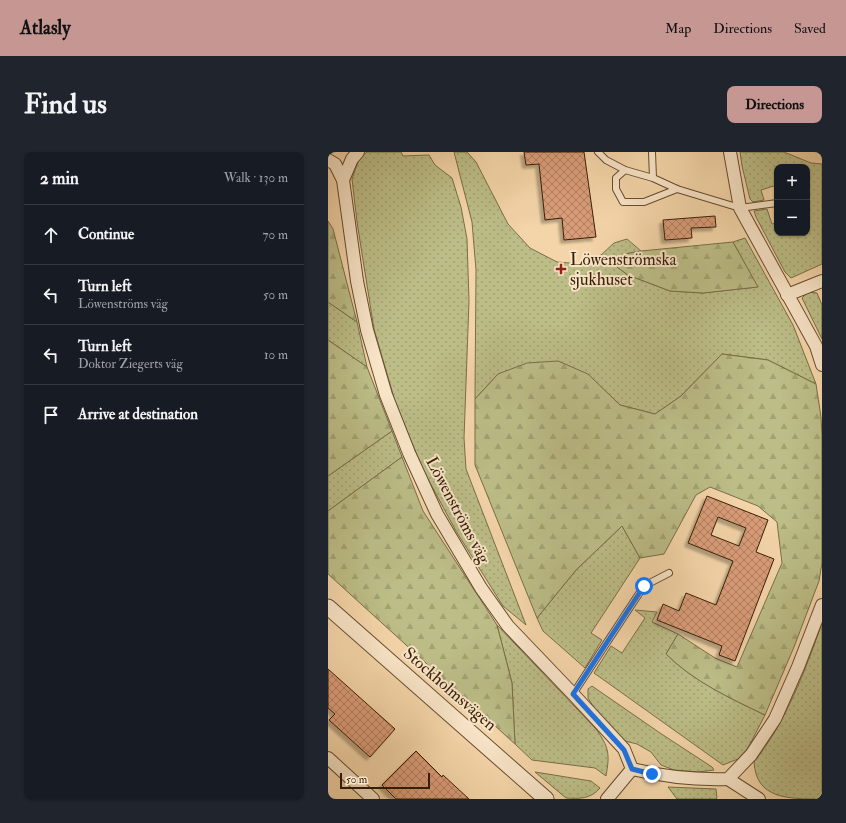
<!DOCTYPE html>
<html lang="en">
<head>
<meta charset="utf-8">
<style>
  body { margin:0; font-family:"IM FELL Double Pica",serif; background:#20242c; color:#f1f3f6 }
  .controls { position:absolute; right:12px; top:12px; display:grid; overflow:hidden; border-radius:8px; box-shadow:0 1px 3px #0004 }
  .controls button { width:36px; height:36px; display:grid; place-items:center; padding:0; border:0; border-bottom:1px solid #363941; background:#171b24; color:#f1f3f6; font:20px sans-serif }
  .scale { position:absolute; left:12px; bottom:10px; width:90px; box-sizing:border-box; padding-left:4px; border:2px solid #371f06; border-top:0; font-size:11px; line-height:14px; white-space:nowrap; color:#371f06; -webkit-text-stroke:3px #f8e4c7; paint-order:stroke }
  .stop { position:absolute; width:12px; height:12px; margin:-9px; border:3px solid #1a73e8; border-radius:50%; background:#fff }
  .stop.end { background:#1a73e8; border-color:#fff; box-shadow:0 1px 4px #0008 }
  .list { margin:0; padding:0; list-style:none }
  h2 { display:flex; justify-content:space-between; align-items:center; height:52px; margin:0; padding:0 16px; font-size:17px }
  h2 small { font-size:13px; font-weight:400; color:#9ea1a6 }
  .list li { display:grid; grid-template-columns:26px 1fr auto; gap:12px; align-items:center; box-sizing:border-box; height:60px; padding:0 16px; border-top:1px solid #363941 }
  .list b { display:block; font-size:15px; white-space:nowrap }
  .list p { margin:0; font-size:13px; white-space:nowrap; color:#9ea1a6 }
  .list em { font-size:13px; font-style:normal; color:#9ea1a6 }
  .icon { flex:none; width:22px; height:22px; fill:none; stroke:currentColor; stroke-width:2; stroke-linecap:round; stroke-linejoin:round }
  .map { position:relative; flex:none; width:494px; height:647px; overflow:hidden; border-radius:8px }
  header { display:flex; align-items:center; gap:24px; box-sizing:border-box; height:56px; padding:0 20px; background:#c59692; color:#111 }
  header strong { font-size:19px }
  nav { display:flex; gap:22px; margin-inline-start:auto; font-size:14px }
  .intro { display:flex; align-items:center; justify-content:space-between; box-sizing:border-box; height:96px; padding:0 24px }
  h1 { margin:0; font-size:28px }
  .button { padding:10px 18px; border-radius:8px; background:#c59692; color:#111; font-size:14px; font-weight:700 }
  main { display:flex; gap:24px; padding:0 24px }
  aside { flex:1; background:#171b24; border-radius:8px; box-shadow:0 1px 3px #0004 }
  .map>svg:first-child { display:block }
  .grass { fill:url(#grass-dots); stroke:#7a6e46 }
  .forest { fill:url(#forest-firs); stroke:#7a6e46 }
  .building { fill:url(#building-cross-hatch); stroke:#371f06; fill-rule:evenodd; filter:url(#shadow) }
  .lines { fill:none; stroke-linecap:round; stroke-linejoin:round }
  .service-casing { stroke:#664c2f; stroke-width:8 }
  .minor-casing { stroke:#664c2f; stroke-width:14 }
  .tertiary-casing { stroke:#664c2f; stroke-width:17 }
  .service { stroke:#f8e4c7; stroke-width:6 }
  .minor { stroke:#f8e4c7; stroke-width:12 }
  .tertiary { stroke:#f8e4c7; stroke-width:15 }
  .route { stroke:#1a73e8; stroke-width:5 }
  .poi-dot { fill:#8f2418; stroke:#f8e4c7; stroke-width:1.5 }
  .labels { text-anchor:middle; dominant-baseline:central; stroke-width:4; stroke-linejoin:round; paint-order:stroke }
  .poi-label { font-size:17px; fill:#371f06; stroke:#f8e4c7; text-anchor:start }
  .street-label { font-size:17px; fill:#371f06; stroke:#f8e4c7 }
</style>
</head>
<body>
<header>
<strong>Atlasly</strong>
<nav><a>Map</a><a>Directions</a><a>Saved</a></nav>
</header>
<div class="intro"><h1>Find us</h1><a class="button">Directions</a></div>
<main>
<aside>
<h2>2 min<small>Walk · 130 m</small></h2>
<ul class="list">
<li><svg class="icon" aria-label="ahead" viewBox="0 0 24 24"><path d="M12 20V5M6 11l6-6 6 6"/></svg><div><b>Continue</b></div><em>70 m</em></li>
<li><svg class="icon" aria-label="left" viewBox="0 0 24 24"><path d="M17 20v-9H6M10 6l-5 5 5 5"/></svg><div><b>Turn left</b><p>Löwenströms väg</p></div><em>50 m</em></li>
<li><svg class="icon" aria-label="left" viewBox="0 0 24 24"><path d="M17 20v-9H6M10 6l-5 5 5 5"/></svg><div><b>Turn left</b><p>Doktor Ziegerts väg</p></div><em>10 m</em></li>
<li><svg class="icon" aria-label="arrive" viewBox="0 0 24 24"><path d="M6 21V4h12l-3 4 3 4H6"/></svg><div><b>Arrive at destination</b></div></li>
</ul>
</aside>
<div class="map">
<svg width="494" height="647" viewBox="0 0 494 647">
  <defs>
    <pattern id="grass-dots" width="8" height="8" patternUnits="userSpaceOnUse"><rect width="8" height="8" fill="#bcbd87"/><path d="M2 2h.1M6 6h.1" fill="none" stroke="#a2a273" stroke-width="1.8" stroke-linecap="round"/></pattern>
    <pattern id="forest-firs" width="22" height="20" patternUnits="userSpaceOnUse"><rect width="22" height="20" fill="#bcbd87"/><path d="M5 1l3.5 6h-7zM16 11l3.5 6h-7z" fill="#a2a273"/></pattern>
    <pattern id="building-cross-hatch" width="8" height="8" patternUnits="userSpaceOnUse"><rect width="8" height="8" fill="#d99c79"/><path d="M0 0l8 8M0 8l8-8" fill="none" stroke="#b17f61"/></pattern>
    <filter id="shadow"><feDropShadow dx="-3.5" dy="3.5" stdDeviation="1" flood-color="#0004"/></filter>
  </defs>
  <rect width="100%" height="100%" fill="#f4d5a9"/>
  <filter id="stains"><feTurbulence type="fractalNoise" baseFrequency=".005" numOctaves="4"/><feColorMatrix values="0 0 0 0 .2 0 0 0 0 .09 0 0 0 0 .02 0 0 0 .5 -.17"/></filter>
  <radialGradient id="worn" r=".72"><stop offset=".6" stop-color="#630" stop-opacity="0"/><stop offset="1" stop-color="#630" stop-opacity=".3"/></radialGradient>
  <g class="grass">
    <polygon points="39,0 73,0 75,4 101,3 107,13 124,26 133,55 139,87 141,149 136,286 138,317 198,473 175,454 128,379 95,318 67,249 46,177 29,70 24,27 31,7"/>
    <polygon points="126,0 139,0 148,10 180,72 202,96 229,110 253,112 273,103 286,91 299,87 313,99 297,102 289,115 300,123 342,139 375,141 429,135 405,90 417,86 465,173 488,232 440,208 394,202 353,244 327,262 292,253 259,222 170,222 147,247 148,118 144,70"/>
    <polygon points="412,0 456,0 483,11 494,12 494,112 463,126 457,120 428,65 426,59 439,57 444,72 449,71 449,81 479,81 479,15 449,15 449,33 433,38 436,48 425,50 422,47 414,14"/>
    <polygon points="480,140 489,141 494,153 494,187 474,146"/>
    <polygon points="0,150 29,170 39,215 0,188"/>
    <polygon points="64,279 74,305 0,359 0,324"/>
    <polygon points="294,374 312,406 263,481 274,488 257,516 215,479 209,466 248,418"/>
    <path d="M307,458L329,460L324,470L350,482L338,502C366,530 402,546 437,563L420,596L410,607L395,613L266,521L283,494L294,501L317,466Z"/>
    <path d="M494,471V647C460,647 428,647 426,610C458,570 477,519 494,471Z"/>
    <path d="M169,473L268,577C281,595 282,602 278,624L267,616L204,608L187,592L184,531Z"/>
    <polygon points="264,534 332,581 384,615 386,618 370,620 346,618 333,613 323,600 309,592 297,589 281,574 268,559 260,546 260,537"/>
    <path d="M207,620L263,629L272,636C263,647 251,647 238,646Z"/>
    <polygon points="340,635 388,637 389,646 388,647 349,647"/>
  </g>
  <g class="forest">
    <polygon points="0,69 5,77 29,170 0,150"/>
    <polygon points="405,90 430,135 375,141 342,139 300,123 289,115 297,102 313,99"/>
    <polygon points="0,188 39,215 64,279 0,324"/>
    <path d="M394,202L440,208L488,232L493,265L494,283V411L491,429L466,495L437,563C402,546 366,530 338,502L350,482L387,506L409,515L454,411L449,370L430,354L382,335L368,343L336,402L312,406L294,374L248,418L209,466L147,313V247L170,222L199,211L230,209L260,222L292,253L327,262L353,244Z"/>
    <polygon points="74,305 95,359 169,473 184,531 187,592 0,422 0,359"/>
  </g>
  <g class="building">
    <polygon points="196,0 256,0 268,85 236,88 234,66 217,68 211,12 198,13"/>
    <polygon points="387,64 388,75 363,76 364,86 337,88 335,68"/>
    <path d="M379,344L440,368L428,400L446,407L407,509L391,503L394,494L329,468L335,452L351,459L358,441L388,453L405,409L360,391ZM390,365L418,376L411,394L383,383Z"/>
    <polygon points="0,517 67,577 42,605 1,568 7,562 0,556"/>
    <polygon points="88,599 114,625 115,623 141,647 68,647 54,633"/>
  </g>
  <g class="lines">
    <g class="service-casing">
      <g id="service">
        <polyline points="270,0 278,8 297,18"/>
        <polyline points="324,0 325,26 349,37 412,56 449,51"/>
        <polyline points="325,26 297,18 288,26 288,37 295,50 316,50 349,37"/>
        <polyline points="245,542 316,434 341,421"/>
      </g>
    </g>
    <g class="minor-casing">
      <g id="minor">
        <polyline points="402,0 412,56 488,194 494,213"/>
        <polyline points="0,8 7,12 15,28 29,129 39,178 58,243 81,301 109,362 153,436 180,474 245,542 296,597 304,617 279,647"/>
        <polyline points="15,28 24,7 30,0"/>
        <polyline points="459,143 494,129"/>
        <polyline points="0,606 45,647"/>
        <path d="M304,617C337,625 367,628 400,627L423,603L447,567L470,515L494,453"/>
        <polyline points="400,627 431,647"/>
      </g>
    </g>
    <g class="tertiary-casing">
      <polyline id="tertiary" points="0,455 218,647"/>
    </g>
    <use href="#service" class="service"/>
    <use href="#minor" class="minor"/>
    <use href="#tertiary" class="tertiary"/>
  </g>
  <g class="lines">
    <polyline class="route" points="316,434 245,542 296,598 304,617 324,622"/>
  </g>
  <path class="poi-dot" d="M231 111h4v4h4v4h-4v4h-4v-4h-4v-4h4z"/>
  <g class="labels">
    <g class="poi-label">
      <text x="242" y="107">Löwenströmska<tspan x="242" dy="20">sjukhuset</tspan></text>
    </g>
    <g class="street-label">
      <text transform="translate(130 358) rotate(62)">Löwenströms väg</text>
      <text transform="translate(122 537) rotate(41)">Stockholmsvägen</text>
    </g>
  </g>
  <rect width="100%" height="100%" filter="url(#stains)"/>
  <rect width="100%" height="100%" fill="url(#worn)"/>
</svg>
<div class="controls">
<button>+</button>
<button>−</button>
</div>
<div class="scale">50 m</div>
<div class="stop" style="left:316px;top:434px"></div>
<div class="stop end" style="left:324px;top:622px"></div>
</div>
</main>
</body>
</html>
